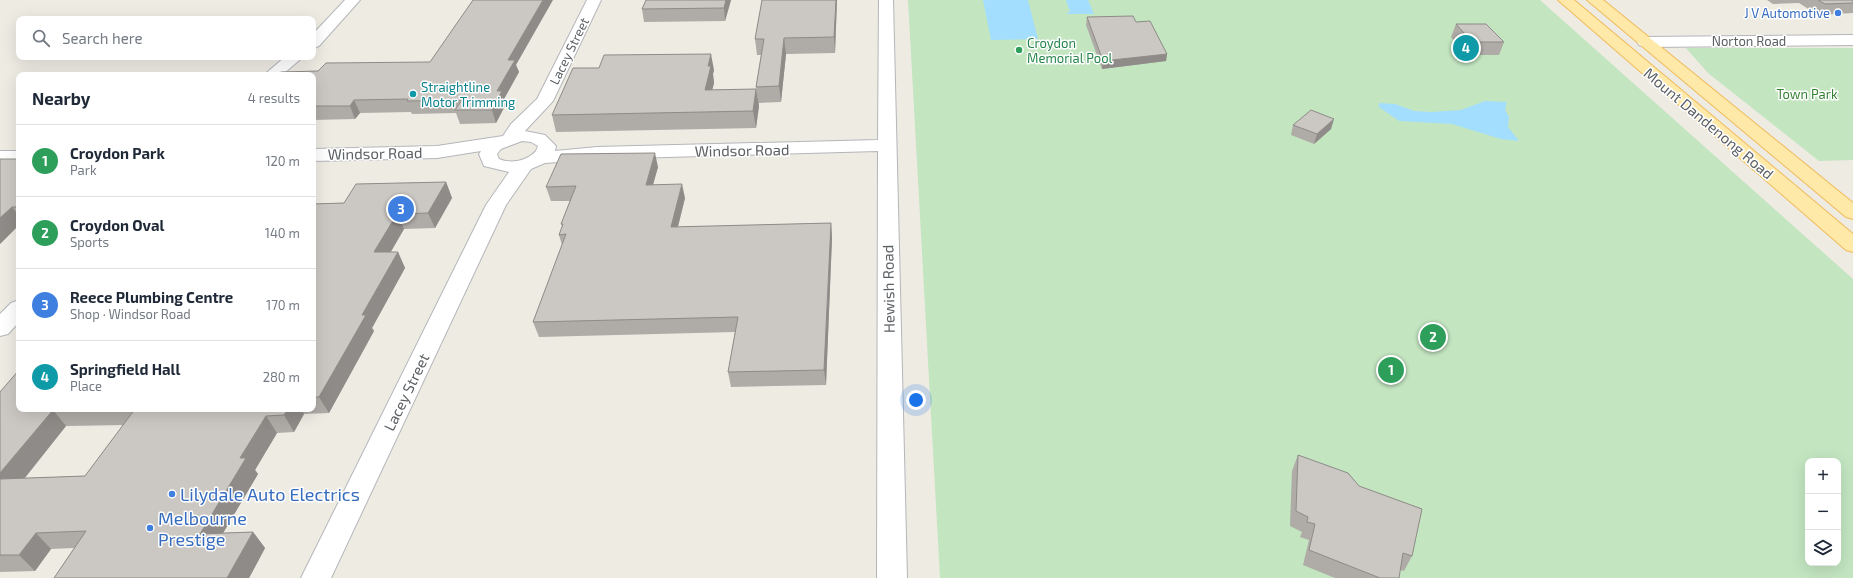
<!DOCTYPE html>
<html lang="en">
<head>
<meta charset="utf-8">
<style>
  body { margin:0; font-family:"Exo 2",sans-serif; background:#f6f6f7; color:#1f2937 }
  .controls { position:absolute; right:12px; bottom:12px; display:grid; overflow:hidden; border-radius:8px; box-shadow:0 4px 16px #0002 }
  .controls button { width:36px; height:36px; display:grid; place-items:center; padding:0; border:0; border-bottom:1px solid #e0e1e3; background:#fff; color:#1f2937; font:20px sans-serif }
  .you { position:absolute; left:916px; top:400px; width:14px; height:14px; margin:-10px; border:3px solid #fff; border-radius:50%; background:#1a73e8; box-shadow:0 0 0 6px #1a73e833 }
  .badge { display:grid; place-items:center; width:26px; height:26px; border-radius:50%; background:#ea580c; color:#fff; font-size:13px; font-weight:700 }
  .pin { position:absolute; translate:-50% -50%; border:2px solid #fff; box-shadow:0 1px 4px #0006 }
  .list { margin:0; padding:0; list-style:none }
  h2 { display:flex; justify-content:space-between; align-items:center; height:52px; margin:0; padding:0 16px; font-size:17px }
  h2 small { font-size:13px; font-weight:400; color:#747a83 }
  .list li { display:grid; grid-template-columns:26px 1fr auto; gap:12px; align-items:center; box-sizing:border-box; height:72px; padding:0 16px; border-top:1px solid #e0e1e3 }
  .list b { display:block; font-size:15px; white-space:nowrap }
  .list p { margin:0; font-size:13px; white-space:nowrap; color:#747a83 }
  .list em { font-size:13px; font-style:normal; color:#747a83 }
  .icon { flex:none; width:22px; height:22px; fill:none; stroke:currentColor; stroke-width:2; stroke-linecap:round; stroke-linejoin:round }
  .map { position:relative; flex:none; width:1853px; height:578px; overflow:hidden }
  .search { position:absolute; background:#fff; box-shadow:0 4px 16px #0002; left:16px; top:16px; width:300px; height:44px; display:flex; align-items:center; gap:10px; box-sizing:border-box; padding:0 14px; border-radius:8px; color:#747a83; font-size:15px }
  .panel { position:absolute; background:#fff; box-shadow:0 4px 16px #0002; left:16px; top:72px; width:300px; height:340px; border-radius:8px }
  .map>svg:first-child { display:block }
  .green { fill:#c3e5c0; fill-rule:evenodd }
  .water { fill:#a3defe }
  .lines { fill:none; stroke-linecap:round; stroke-linejoin:round }
  .minor-casing { stroke:#b4b6ba; stroke-width:2 }
  .major-casing { stroke:#f0ba5a; stroke-width:2 }
  .minor { fill:#fff; fill-rule:evenodd }
  .major { fill:#fee9a8; fill-rule:evenodd }
  .wall { fill:#afaba7; fill-rule:evenodd }
  .shaded-wall { fill:#8e8b88 }
  .building { fill:#cbc7c2; stroke:#8e8b88 }
  .shop-dot { fill:#3f7fe0; stroke:#fff; stroke-width:1.5 }
  .leisure-dot { fill:#2e9e5b; stroke:#fff; stroke-width:1.5 }
  .culture-dot { fill:#0f9aa8; stroke:#fff; stroke-width:1.5 }
  .labels { text-anchor:middle; dominant-baseline:central; stroke-width:3; stroke-linejoin:round; paint-order:stroke }
  .far-shop-label { font-size:13px; fill:#366cbe; stroke:#fff; text-anchor:end }
  .far-street-label { font-size:13px; fill:#5b6064; stroke:#fff }
  .far-leisure-label { font-size:13px; fill:#27864d; stroke:#fff; text-anchor:start }
  .far-culture-label { font-size:13px; fill:#0d838f; stroke:#fff; text-anchor:start }
  .far-park-label { font-size:13px; fill:#378134; stroke:#fff }
  .street-label { font-size:15px; fill:#5b6064; stroke:#fff }
  .near-shop-label { font-size:18px; fill:#366cbe; stroke:#fff; text-anchor:start }
</style>
</head>
<body>
<div class="map">
<svg width="1853" height="578" viewBox="0 0 1853 578">
  <rect width="100%" height="100%" fill="#eeebe3"/>
  <g class="green">
    <path d="M908,0H1540L1853,279V578H940ZM1808,461H1838V563H1808Z"/>
    <polygon points="1686,48 1853,48 1853,160 1819,161 1708,73"/>
  </g>
  <g class="water">
    <polygon points="983,0 1028,0 1038,39 991,40"/>
    <polygon points="1066,0 1088,0 1094,14 1067,14 1067,13 1070,12"/>
    <polygon points="1485,101 1507,102 1505,110 1509,117 1508,127 1519,141 1501,139 1452,124 1399,121 1379,107 1379,103 1395,104 1414,111 1432,112 1461,110"/>
  </g>
  <g class="lines">
    <g class="minor-casing">
      <g id="minor">
        <polygon points="345,0 360,0 319,46 313,48 313,34"/>
        <path d="M587,0H601L553,101L525,131L545,135L556,146L555,151L597,147L878,140L879,0H893L907,578H877L878,151L597,159L545,163L531,169L506,205L331,578H301L486,205L509,172L484,166L479,154L481,151L437,158L313,161V149L437,146L503,136L511,124L537,99ZM522,141L531,142L538,146L536,151C527,161 511,164 499,159L497,154L501,149Z"/>
        <polygon points="1853,35 1853,45 1645,47 1639,45 1637,42 1639,39 1645,37"/>
        <polygon points="285,57 303,57 282,75 264,75"/>
        <rect x="0" y="151" width="19" height="12"/>
        <polygon points="19,300 19,322 8,334 0,336 0,314 11,303"/>
      </g>
    </g>
    <g class="major-casing">
      <g id="major">
        <polygon points="1558,0 1574,0 1853,234 1853,252 1846,250"/>
        <polygon points="1587,0 1603,0 1853,203 1853,219 1846,217"/>
      </g>
    </g>
    <use href="#minor" class="minor"/>
    <use href="#major" class="major"/>
  </g>
  <g class="wall">
    <polygon points="646,0 731,0 725,21 644,22 642,9"/>
    <polygon points="762,0 837,0 835,53 786,54 781,102 758,103 756,87 761,55 757,55 755,39"/>
    <polygon points="1767,0 1853,0 1853,13 1818,15 1799,3 1773,4"/>
    <polygon points="1087,17 1136,22 1167,54 1166,61 1102,69 1086,25"/>
    <polygon points="1456,24 1504,42 1499,55 1467,55 1451,37"/>
    <polygon points="516,65 519,72 504,99 506,104 496,123 460,124 456,113 412,114 411,112 360,113 355,119 313,120 313,75 318,71"/>
    <polygon points="599,68 714,70 713,74 714,83 712,90 756,89 759,106 756,128 556,132 552,115"/>
    <polygon points="1293,125 1331,129 1314,144 1291,135"/>
    <polygon points="0,159 19,159 19,225 0,244"/>
    <polygon points="658,167 653,184 685,198 678,227 831,223 832,238 826,385 731,387 728,372 735,332 539,337 533,322 562,245 559,235 562,226 561,224 570,201 551,201 546,187"/>
    <path d="M446,182L452,198L435,228L404,229L391,252H398L405,268L372,328L374,331L329,413L304,414L294,432L277,433L255,470L258,474L223,533L253,532L265,548L249,578H54L74,548L51,549L35,571L0,572V392L19,409H313V204L344,203ZM124,425L85,476L25,478L66,426Z"/>
    <polygon points="1298,455 1412,556 1404,571 1400,570 1399,578 1335,578 1303,565 1309,540 1300,537 1302,532 1290,526 1292,471"/>
  </g>
  <g class="shaded-wall">
    <polygon points="543,0 553,0 516,65 519,72 504,99 506,104 496,123 492,110 508,60"/>
    <polygon points="726,0 731,0 725,21 724,8"/>
    <polygon points="836,0 837,0 835,53 834,37"/>
    <polygon points="784,38 786,54 781,102 779,86"/>
    <polygon points="711,54 714,70 713,74 714,83 708,107 705,90 708,66"/>
    <polygon points="1167,54 1166,61 1102,69 1103,61"/>
    <polygon points="756,89 759,106 756,128 753,111"/>
    <polygon points="354,100 360,113 355,119 350,106"/>
    <polygon points="1334,119 1331,129 1314,144 1317,134"/>
    <polygon points="655,153 658,167 649,199 646,185"/>
    <polygon points="446,182 452,198 435,228 428,213"/>
    <polygon points="682,184 685,198 674,242 671,227"/>
    <polygon points="12,207 19,216 19,225 0,244 0,218"/>
    <polygon points="397,214 404,229 381,268 374,252"/>
    <polygon points="831,223 832,238 826,385 824,370"/>
    <polygon points="398,252 405,268 372,328 374,331 329,413 319,397 362,315"/>
    <polygon points="288,409 301,409 304,414 294,432 284,415"/>
    <polygon points="53,410 66,426 11,495 0,484 0,473"/>
    <polygon points="266,416 277,433 255,470 258,474 213,550 200,534 240,458"/>
    <polygon points="253,532 265,548 249,578 227,578"/>
    <polygon points="36,533 51,549 35,571 19,555"/>
  </g>
  <g class="building">
    <polygon points="473,0 543,0 508,60 515,60 497,91 502,91 492,110 455,110 462,100 407,101 408,99 354,100 350,106 313,106 313,75 277,75 281,72 318,71 326,63 430,62"/>
    <polygon points="646,0 726,0 724,8 642,9"/>
    <polygon points="762,0 836,0 834,37 784,38 779,86 756,87 764,39 755,39"/>
    <polygon points="1818,0 1853,0 1853,3 1825,4"/>
    <polygon points="1133,16 1136,22 1150,21 1167,54 1103,61 1087,17"/>
    <polygon points="1456,24 1486,24 1504,42 1472,42"/>
    <polygon points="711,54 708,66 711,66 705,90 756,89 753,111 552,115 573,68 599,68 604,55"/>
    <polygon points="1311,110 1334,119 1317,134 1293,125"/>
    <polygon points="655,153 646,185 682,184 671,227 831,223 824,370 728,372 738,317 533,322 566,234 559,235 563,224 561,224 576,186 546,187 561,154"/>
    <polygon points="0,159 19,159 19,207 12,207 0,218"/>
    <polygon points="446,182 428,213 397,214 374,252 398,252 362,315 366,315 319,397 313,397 313,204 344,203 356,184"/>
    <polygon points="19,370 19,409 88,409 53,410 0,473 0,392"/>
    <polygon points="135,409 288,409 284,415 266,416 240,458 246,458 200,534 253,532 227,578 54,578 86,531 36,533 19,555 0,555 0,479 85,476"/>
    <polygon points="1298,455 1348,473 1359,486 1422,509 1412,556 1403,553 1399,578 1380,578 1309,550 1315,524 1307,522 1308,517 1296,511"/>
  </g>
  <g class="shop-dot">
    <circle cx="1838" cy="13" r="4"/>
    <circle cx="172" cy="494" r="4"/>
    <circle cx="150" cy="528" r="4"/>
  </g>
  <circle class="leisure-dot" cx="1019" cy="50" r="4"/>
  <circle class="culture-dot" cx="413" cy="94" r="4"/>
  <g class="labels">
    <g class="far-shop-label">
      <text x="1830" y="13">J V Automotive</text>
    </g>
    <g class="far-street-label">
      <text x="1749" y="41">Norton Road</text>
      <text transform="translate(569 51) rotate(-64)">Lacey Street</text>
    </g>
    <g class="far-leisure-label">
      <text x="1027" y="43">Croydon<tspan x="1027" dy="15">Memorial Pool</tspan></text>
    </g>
    <g class="far-culture-label">
      <text x="421" y="87">Straightline<tspan x="421" dy="15">Motor Trimming</tspan></text>
    </g>
    <g class="far-park-label">
      <text x="1807" y="94">Town Park</text>
    </g>
    <g class="street-label">
      <text transform="translate(1709 123) rotate(40)">Mount Dandenong Road</text>
      <text transform="translate(742 150) rotate(-1)">Windsor Road</text>
      <text transform="translate(375 153) rotate(-1)">Windsor Road</text>
      <text transform="translate(888 289) rotate(-91)">Hewish Road</text>
      <text transform="translate(406 392) rotate(-64)">Lacey Street</text>
    </g>
    <g class="near-shop-label">
      <text x="180" y="494">Lilydale Auto Electrics</text>
      <text x="158" y="518">Melbourne<tspan x="158" dy="21">Prestige</tspan></text>
    </g>
  </g>
</svg>
<div class="controls">
<button>+</button>
<button>−</button>
<button><svg class="icon" aria-label="layers" viewBox="0 0 24 24"><path d="M12 4l9 5-9 5-9-5zM3 14l9 5 9-5"/></svg></button>
</div>
<div class="you"></div>
<div class="pin badge" style="left:1391px;top:370px;background:#2e9e5b">1</div>
<div class="pin badge" style="left:1433px;top:337px;background:#2e9e5b">2</div>
<div class="pin badge" style="left:401px;top:209px;background:#3f7fe0">3</div>
<div class="pin badge" style="left:1466px;top:48px;background:#0f9aa8">4</div>
<div class="search"><svg class="icon" aria-label="search" viewBox="0 0 24 24"><circle cx="10" cy="10" r="6"/><path d="M15 15l6 6"/></svg>Search here</div>
<section class="panel">
<h2>Nearby<small>4 results</small></h2>
<ul class="list">
<li><span class="badge" style="background:#2e9e5b">1</span><div><b>Croydon Park</b><p>Park</p></div><em>120 m</em></li>
<li><span class="badge" style="background:#2e9e5b">2</span><div><b>Croydon Oval</b><p>Sports</p></div><em>140 m</em></li>
<li><span class="badge" style="background:#3f7fe0">3</span><div><b>Reece Plumbing Centre</b><p>Shop · Windsor Road</p></div><em>170 m</em></li>
<li><span class="badge" style="background:#0f9aa8">4</span><div><b>Springfield Hall</b><p>Place</p></div><em>280 m</em></li>
</ul>
</section>
</div>
</body>
</html>
